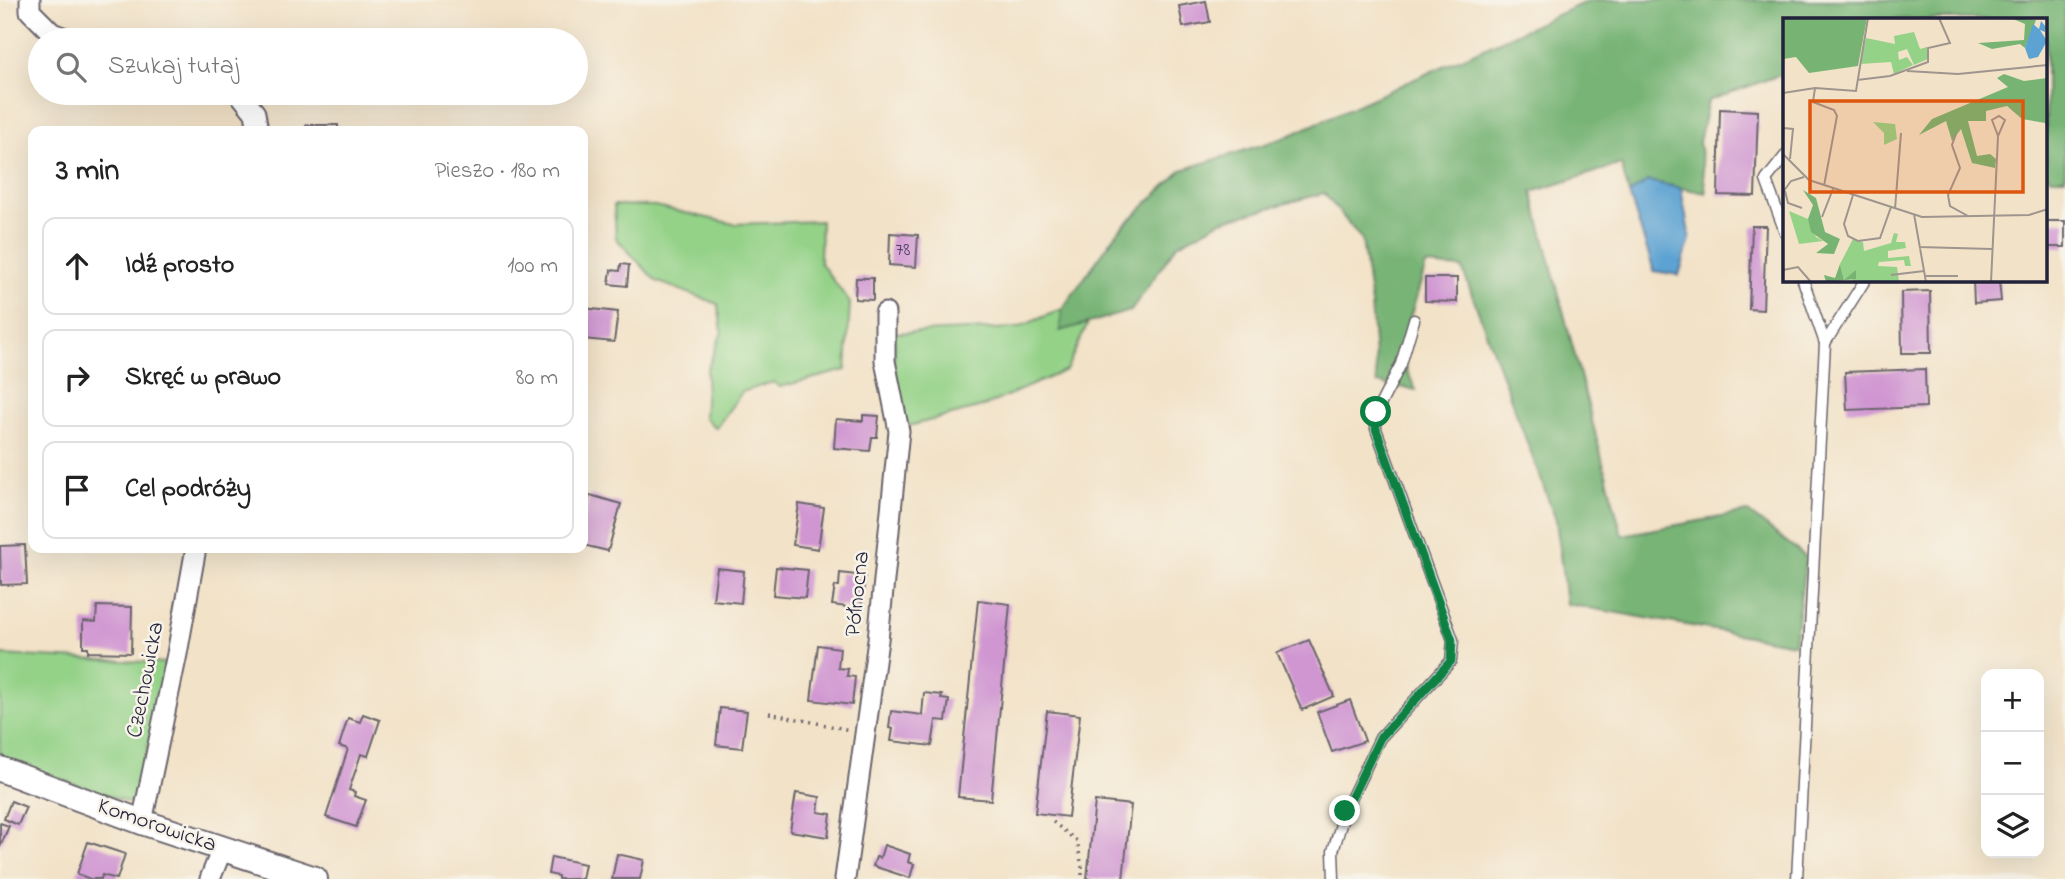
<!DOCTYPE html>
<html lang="pl">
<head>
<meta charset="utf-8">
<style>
  body { margin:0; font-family:"Indie Flower",sans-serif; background:#f6f6f6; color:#222 }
  .controls { position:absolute; right:21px; bottom:21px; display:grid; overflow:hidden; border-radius:14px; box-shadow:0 7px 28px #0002 }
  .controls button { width:63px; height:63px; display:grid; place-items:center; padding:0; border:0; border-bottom:2px solid #e0e0e0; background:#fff; color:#222; font:35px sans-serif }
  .stop { position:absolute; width:21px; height:21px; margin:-16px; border:5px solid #0b8043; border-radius:50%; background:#fff }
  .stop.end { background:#0b8043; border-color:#fff; box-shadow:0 2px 7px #0008 }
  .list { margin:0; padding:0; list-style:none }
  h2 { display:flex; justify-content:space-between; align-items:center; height:91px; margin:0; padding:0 28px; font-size:30px }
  h2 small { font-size:23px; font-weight:400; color:#767676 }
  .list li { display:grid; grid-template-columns:46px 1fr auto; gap:21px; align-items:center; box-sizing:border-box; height:98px; margin:0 14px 14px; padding:0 14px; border:2px solid #e0e0e0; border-radius:14px }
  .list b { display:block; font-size:26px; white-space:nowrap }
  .list em { font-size:23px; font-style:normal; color:#767676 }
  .icon { flex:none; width:38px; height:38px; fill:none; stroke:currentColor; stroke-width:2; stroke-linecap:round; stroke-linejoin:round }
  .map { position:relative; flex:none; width:2065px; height:879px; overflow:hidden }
  .search { position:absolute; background:#fff; box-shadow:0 7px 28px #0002; left:28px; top:28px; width:560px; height:77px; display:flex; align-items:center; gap:18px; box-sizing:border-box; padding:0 24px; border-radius:38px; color:#767676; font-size:26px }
  .panel { position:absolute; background:#fff; box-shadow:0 7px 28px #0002; left:28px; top:126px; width:560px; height:427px; border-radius:14px }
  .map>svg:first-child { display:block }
  .green { fill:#94d288; stroke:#5b7a62; stroke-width:2 }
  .forest { fill:#77b474; stroke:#4c6b58; stroke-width:2 }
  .water { fill:#5ca2d2; stroke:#3f6286; stroke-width:2 }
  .building { fill:#d096d2 }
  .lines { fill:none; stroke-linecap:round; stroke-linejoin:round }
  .service-casing { stroke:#6b656c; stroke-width:13 }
  .minor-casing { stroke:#6b656c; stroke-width:23 }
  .tertiary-casing { stroke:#6b656c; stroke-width:28 }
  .path { stroke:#6b656c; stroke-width:3.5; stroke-dasharray:2 5; stroke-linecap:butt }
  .service { stroke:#fff; stroke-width:10 }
  .minor { stroke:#fff; stroke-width:19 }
  .tertiary { stroke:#fff; stroke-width:24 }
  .route { stroke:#0b8043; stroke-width:9 }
  .labels { text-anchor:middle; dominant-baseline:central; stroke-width:5; stroke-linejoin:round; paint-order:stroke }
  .number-label { font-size:19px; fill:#4e3f61 }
  .street-label { font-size:23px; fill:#22223b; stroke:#f7f3e8 }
  .inset-road { fill:none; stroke:#9f958f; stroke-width:2 }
  .view { fill:#de560e; fill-opacity:0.15; stroke:#de560e; stroke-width:3.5 }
  .inset-edge { fill:none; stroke:#22223b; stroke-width:3.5 }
</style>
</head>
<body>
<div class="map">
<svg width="2065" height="879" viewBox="0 0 2065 879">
  <rect width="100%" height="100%" fill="#f7f3e8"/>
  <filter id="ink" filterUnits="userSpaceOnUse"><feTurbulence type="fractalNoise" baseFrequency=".0143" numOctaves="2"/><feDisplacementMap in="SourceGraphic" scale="14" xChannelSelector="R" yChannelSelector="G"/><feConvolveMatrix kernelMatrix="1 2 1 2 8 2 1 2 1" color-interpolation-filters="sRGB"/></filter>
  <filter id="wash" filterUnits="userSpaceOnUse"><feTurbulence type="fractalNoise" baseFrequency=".00686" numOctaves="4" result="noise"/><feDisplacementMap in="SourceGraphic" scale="28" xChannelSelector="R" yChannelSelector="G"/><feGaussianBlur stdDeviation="1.57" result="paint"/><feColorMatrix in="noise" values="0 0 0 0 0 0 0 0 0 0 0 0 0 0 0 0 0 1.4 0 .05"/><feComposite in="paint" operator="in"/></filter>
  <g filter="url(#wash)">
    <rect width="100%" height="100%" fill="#f2e2c7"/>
    <g class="green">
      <polygon points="614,205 655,206 734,224 821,221 820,262 850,303 846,370 780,387 773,382 742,392 716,428 704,418 707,370 722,332 718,304 656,281 616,238"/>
      <polygon points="1062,309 1060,330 1088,323 1066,370 982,407 905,427 894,363 895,333 1017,328"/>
      <polygon points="0,655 165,663 136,805 21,766 0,756"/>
    </g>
    <polygon class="forest" points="1590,0 2065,0 2065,178 2051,178 2046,172 2046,19 1785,19 1785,73 1708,101 1699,142 1706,193 1648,181 1629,194 1621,164 1532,192 1622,535 1748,512 1806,557 1794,644 1566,604 1556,520 1462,268 1426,265 1399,354 1416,390 1377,383 1371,304 1362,240 1324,193 1221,221 1177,245 1131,311 1060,331 1062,309 1119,230 1182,170 1284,138"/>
    <polygon class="water" points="1648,181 1681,188 1690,239 1679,275 1654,271 1629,194"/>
    <g id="blocks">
      <g class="building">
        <polygon points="1206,1 1210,22 1183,27 1179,6"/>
        <polygon points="1720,109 1758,111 1755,196 1718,195"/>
        <rect x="306" y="125" width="32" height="6"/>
        <rect x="2046" y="221" width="19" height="26"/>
        <polygon points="1752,226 1766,226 1763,310 1749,309"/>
        <polygon points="890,233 918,235 916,267 889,265"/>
        <polygon points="621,264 629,265 627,286 609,284 611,270 620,271"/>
        <polygon points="856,278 873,278 873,300 855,299"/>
        <polygon points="1425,278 1457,278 1457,302 1425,301"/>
        <polygon points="1973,280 1999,280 2001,301 1974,303"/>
        <polygon points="1930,291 1931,353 1902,353 1901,292"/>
        <polygon points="583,308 618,312 614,342 583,339"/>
        <polygon points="1925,369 1926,407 1847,410 1845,372"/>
        <polygon points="863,415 879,416 877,437 872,437 870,451 834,448 836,419 863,421"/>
        <polygon points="590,495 621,504 608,551 583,545 583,522"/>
        <polygon points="799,504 824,508 818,549 793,545"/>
        <polygon points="25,545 27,584 1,585 0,546"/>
        <polygon points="776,567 808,570 805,598 773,595"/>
        <polygon points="717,568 744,571 741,603 713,600"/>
        <polygon points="840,573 865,576 861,609 832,605 835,586 839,586"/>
        <polygon points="978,600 1010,604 991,800 958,797"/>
        <polygon points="97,606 132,607 131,653 88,652 88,647 83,647 83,621 96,622"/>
        <polygon points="1309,640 1334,696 1302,710 1277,653"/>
        <polygon points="818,645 840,648 838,668 848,669 847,676 855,677 852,705 811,700"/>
        <polygon points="924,693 942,695 941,699 949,700 946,721 936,720 932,746 891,741 893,729 889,728 891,711 922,715"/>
        <polygon points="1350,700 1365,741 1332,752 1317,712"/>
        <polygon points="720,708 747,711 742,748 716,745"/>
        <polygon points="1047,711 1080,715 1068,817 1035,813"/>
        <polygon points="363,714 380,720 368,756 361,754 349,790 355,792 354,796 366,800 356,827 326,817 348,749 339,746 348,718 360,722"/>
        <polygon points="796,793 820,797 818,812 831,814 828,837 790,831"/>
        <polygon points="11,801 26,807 18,825 4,819"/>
        <polygon points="1095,801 1131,805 1123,879 1087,879"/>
        <polygon points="0,823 9,826 0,847"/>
        <polygon points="88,842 125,854 117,879 102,875 101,879 90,879 77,874"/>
        <polygon points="884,845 910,854 908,862 914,864 910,878 873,866 876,857 880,858"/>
        <polygon points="617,854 644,860 640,879 612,879"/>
        <polygon points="551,857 585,864 582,879 558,879 558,876 548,874"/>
      </g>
    </g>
  </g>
  <g filter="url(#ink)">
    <use href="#blocks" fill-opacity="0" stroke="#6b656c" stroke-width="2"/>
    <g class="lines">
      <g class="service-casing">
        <g id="service">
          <polyline points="1785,156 1766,180 1785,232"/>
          <polyline points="1825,343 1865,280"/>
          <polyline points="1334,879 1333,851 1345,811 1380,738 1451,661 1453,640 1376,429 1376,413 1401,364 1414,320"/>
          <polyline points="1797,879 1825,343 1803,280"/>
        </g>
      </g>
      <g class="minor-casing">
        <g id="minor">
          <polyline points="30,0 30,11 52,33 71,40"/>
          <polyline points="239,93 255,113 258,131"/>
          <polyline points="142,822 177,654 196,548"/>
          <polyline points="210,879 222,849"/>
          <polyline points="845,879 878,640 899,431 885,361 885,313"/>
        </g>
      </g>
      <g class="tertiary-casing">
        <polyline id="tertiary" points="0,769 142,822 315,879"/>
      </g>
      <g class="path">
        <polyline points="769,713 850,730"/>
        <polyline points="1053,822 1077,841 1082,867 1082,879"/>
      </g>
      <use href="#service" class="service"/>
      <use href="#minor" class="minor"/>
      <use href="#tertiary" class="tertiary"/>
    </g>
  </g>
  <g class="lines" filter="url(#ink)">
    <polyline class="route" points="1345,811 1380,738 1451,661 1452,640 1376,429 1376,412"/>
  </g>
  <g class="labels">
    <g class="number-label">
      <text x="903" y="250">78</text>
    </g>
    <g class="street-label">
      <text transform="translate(858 594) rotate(-84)">Północna</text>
      <text transform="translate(146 680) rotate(-79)">Czechowicka</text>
      <text transform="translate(157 826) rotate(19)">Komorowicka</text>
    </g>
  </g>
  <g transform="translate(1783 18)">
    <rect width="264" height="264" fill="#f2e2c7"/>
    <path d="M131,14L137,31L144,29L145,41L131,47L124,31L115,34L116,42L124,39L130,47L111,56L108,44L77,46L83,20L112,26L111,18ZM90,104L112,106L114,121L101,127V115ZM6,193L25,201L33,219L40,223L16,226ZM111,215L115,216L113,224H122L123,230L105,233V240L126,238L128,248H122L121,242L96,244L95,248L114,249L116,263L70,264L68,257L61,262L57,246L70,221L80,224L81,233L108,225Z" fill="#94d288"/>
    <path d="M0,0H84L75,48L26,55L13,39L0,41ZM228,0L253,2L242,30L237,26L209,31L195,25L241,22L242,6ZM221,56L241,63L264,60V112L262,105L239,101L224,88L203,93V103H185L194,138L207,136L213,141L212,150L189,145L178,111L169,123L163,103L136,117L149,101L225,69L214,60ZM20,172L33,180L42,214L57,221L51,236L33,235L45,226L28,214L25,201L30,187ZM57,246L61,262L73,252V261L43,264L41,257L52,260Z" fill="#77b474"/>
    <path d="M258,3L263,9L262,14L257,12L264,23L255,39L246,41L242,30L250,6L256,11Z" fill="#5ca2d2"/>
    <path class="inset-road" d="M124,53L175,56L265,47M74,62L107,58L145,44V30L167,25L156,0M32,70L30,84L51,92L54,98L41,168M0,75L32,70L73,73L85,0M0,110L10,111L7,141M173,116L169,127L177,150L165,177L167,188L185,198M0,136L26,162L139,199L246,197L265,191M2,173L5,185L19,190M0,174L8,163L21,159M70,177L61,206L65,218L75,223L97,220L108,189M112,191L118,115M131,196L143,264M39,199L50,171M136,229L209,231M0,252L15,249L28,264M108,257L141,253M142,258H175M208,264L215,118L209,102L216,98L222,102L215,118"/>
    <path class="view" d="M27,83H240V174H27Z"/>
    <rect width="264" height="264" class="inset-edge"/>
  </g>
</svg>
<div class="controls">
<button>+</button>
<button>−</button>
<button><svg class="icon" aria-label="layers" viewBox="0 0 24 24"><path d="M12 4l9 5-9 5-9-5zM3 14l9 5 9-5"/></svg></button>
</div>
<div class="stop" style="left:1376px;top:412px"></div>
<div class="stop end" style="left:1345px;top:811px"></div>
<div class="search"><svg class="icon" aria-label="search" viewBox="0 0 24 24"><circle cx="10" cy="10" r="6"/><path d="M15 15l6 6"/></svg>Szukaj tutaj</div>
<section class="panel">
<h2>3 min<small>Pieszo · 180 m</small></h2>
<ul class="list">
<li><svg class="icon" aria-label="ahead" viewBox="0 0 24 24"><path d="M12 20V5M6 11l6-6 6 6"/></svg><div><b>Idź prosto</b></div><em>100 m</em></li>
<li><svg class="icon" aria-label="right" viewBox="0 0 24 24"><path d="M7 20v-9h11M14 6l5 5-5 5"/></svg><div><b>Skręć w prawo</b></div><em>80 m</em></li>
<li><svg class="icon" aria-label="arrive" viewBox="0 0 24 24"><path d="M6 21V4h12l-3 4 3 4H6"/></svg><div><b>Cel podróży</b></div></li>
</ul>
</section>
</div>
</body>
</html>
